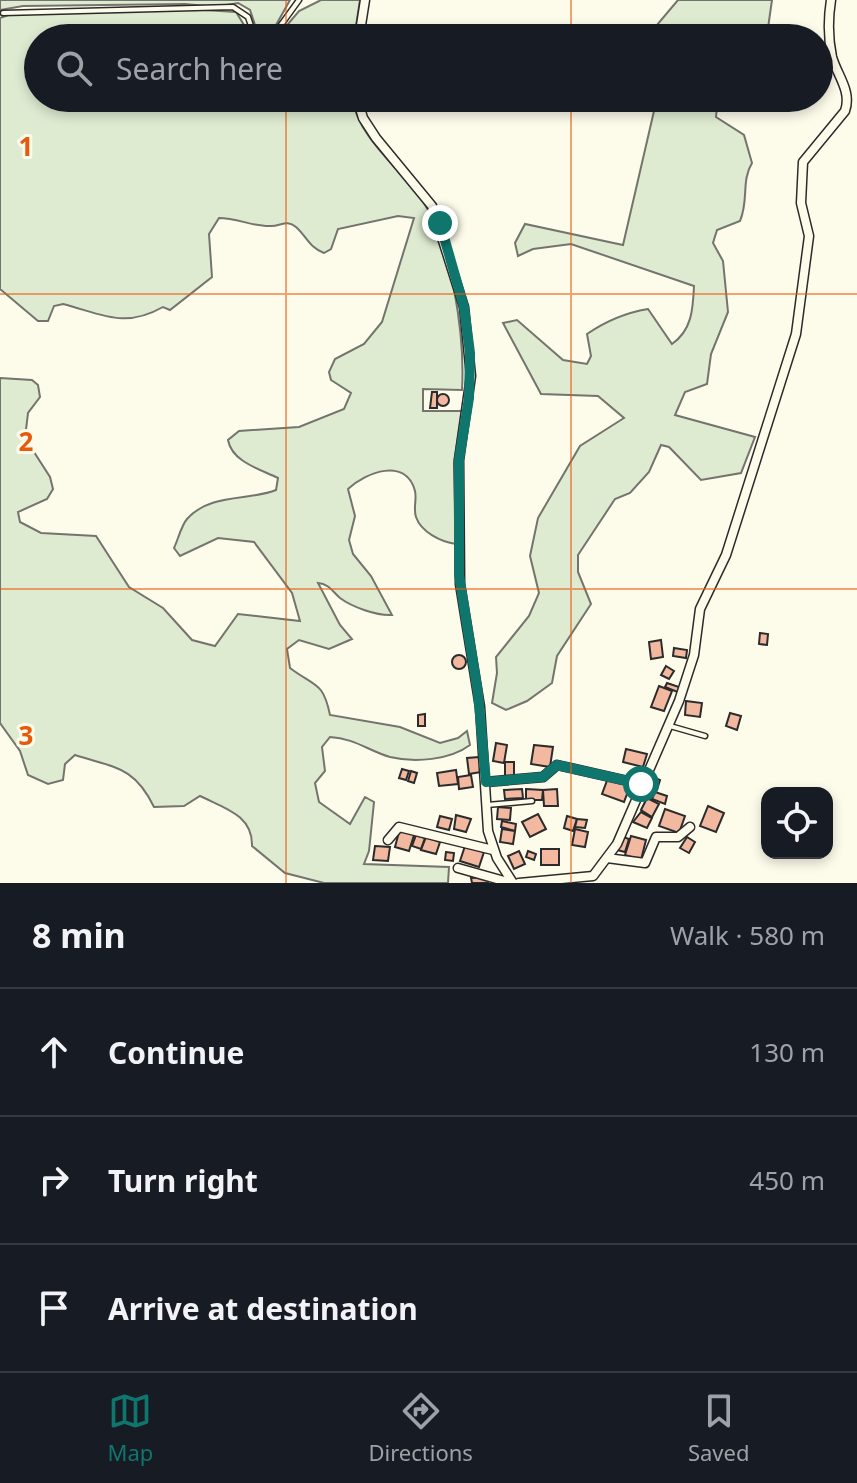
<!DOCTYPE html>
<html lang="en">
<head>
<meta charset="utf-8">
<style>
  body { margin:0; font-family:"Noto Sans",sans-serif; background:#20242c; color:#f1f3f6 }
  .controls { position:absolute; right:24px; bottom:24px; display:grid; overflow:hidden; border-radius:16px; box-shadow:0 4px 12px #0003 }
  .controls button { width:72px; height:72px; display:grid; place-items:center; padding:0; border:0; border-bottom:2px solid #363941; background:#171b24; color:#f1f3f6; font:40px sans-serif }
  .stop { position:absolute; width:24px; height:24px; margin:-18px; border:6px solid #0f766e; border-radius:50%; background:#fff }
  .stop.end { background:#0f766e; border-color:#fff; box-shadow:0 2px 8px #0008 }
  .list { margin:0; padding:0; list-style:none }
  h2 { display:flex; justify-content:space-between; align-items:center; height:104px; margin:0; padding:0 32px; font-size:34px }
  h2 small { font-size:26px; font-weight:400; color:#9ea1a6 }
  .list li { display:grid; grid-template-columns:52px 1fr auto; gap:24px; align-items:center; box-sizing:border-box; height:128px; padding:0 32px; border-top:2px solid #363941 }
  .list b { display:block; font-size:30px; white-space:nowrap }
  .list em { font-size:26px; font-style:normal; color:#9ea1a6 }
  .icon { flex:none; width:44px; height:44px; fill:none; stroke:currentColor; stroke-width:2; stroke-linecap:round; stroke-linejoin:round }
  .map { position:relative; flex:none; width:857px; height:883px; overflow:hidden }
  .search { position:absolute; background:#171b24; box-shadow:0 4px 12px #0003; left:24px; right:24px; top:24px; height:88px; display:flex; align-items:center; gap:20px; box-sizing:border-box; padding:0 28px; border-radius:44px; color:#9ea1a6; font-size:30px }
  .sheet { height:488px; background:#171b24 }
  nav { display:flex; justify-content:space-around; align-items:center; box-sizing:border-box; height:112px; border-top:2px solid #363941; background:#171b24; font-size:22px; color:#9ea1a6 }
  nav a { display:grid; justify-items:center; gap:4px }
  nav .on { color:#0f766e }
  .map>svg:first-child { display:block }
  .green { fill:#deebd1; stroke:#74746e; stroke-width:2 }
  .building { fill:#f2b8a0; stroke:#2b2b2b; stroke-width:2 }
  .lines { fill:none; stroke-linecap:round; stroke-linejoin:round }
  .lane-casing { stroke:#2b2b2b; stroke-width:7 }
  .street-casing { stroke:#2b2b2b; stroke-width:11 }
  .lane { stroke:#fdfbea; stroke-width:4 }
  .street { stroke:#fdfbea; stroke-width:8 }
  .route { stroke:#0f766e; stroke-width:10 }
  .grid { fill:none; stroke:#e8590c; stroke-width:2; stroke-opacity:0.55 }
  .grid-label { font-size:26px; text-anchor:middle; font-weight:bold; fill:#e8590c; stroke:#fdfbea; stroke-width:6; stroke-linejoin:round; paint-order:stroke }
</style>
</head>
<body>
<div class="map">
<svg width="857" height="883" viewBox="0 0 857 883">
  <rect width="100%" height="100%" fill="#fdfbea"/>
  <g class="green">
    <polygon points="0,0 290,0 276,25 267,33 257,31 250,10 238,3 216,7 185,4 23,6 0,10"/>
    <polygon points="321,0 360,0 356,26 340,25 338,38 276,38 299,11"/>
    <polygon points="678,0 772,0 768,28 771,38 652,38 651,32"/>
    <path d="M188,9L236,12L252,38H38V98H352C359,139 398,166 421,199C452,242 465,337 462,390L423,389V411H462L454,463L456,544C441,542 421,532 416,517C413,509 417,499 415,491C406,457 366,472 348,489L355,516L349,540L353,554L371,576L392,615C377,616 352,607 340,598C332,591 329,584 318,583L340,625L352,639L329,649L299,640L287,649L290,668C315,687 323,681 330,715L400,727L440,743L458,738L467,731L470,745C450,760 415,763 390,757C369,751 354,738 330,737L322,747L325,771L315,783L319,802L350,824L365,797L374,802L369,851L364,864L449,867L448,883H324L285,873L252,846C253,815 224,808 200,796L184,806L154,807C134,766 115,768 75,755L65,764L63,780L48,784L28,775L20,751L0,723V378L32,380L38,385L40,397L28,413L25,438L50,477L53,489L47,499L18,512L20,522L41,533L96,536L129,587L163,608L192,640L215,646L238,614L300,621L292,593L254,542L218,538L180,556L174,548C178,540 181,526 187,519C210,493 249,501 276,490L278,478C260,469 232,462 228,440L239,431L299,427L344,409L351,393L331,380L329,372L335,359L364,344L382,322L414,218L398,216L338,229L331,249L324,253C310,248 307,237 296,227C287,219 281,226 271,226C254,227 237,218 219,218L209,234L212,277L170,310L163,307C124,329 102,314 63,304L54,306L48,321H38L0,289V18L11,14Z"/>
    <path d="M657,98H718L716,117L744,135L752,163C741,181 749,200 740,221L717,230L713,243L723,261L728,312L711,354L707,384L685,392L675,415L755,437L741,473L701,480L669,447L661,445L649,472L630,493L615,499L578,555V572L591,604L557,656L552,683L527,701L506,710L492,703L497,673L496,657L529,616L539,593L530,556L538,518L580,446L624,418L598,396L541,394L503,323L517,320L563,360L587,364L591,356L587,334C606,321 624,313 648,309L672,344C692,330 693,309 694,286L571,244L533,249L518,256L515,243L525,224L623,245Z"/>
  </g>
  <g class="building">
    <polygon points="340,28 357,31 356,38 339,38"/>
    <polygon points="432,392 437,392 437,408 430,408"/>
    <circle cx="443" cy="400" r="6"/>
    <polygon points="760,633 768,634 767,645 759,644"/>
    <polygon points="661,640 663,657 651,659 649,642"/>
    <polygon points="674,648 687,650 686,658 673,656"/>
    <circle cx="459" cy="662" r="7"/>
    <polygon points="666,666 674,671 669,679 661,675"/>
    <polygon points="667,683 682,688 680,693 665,687"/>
    <polygon points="659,686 672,691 664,711 651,707"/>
    <polygon points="686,701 702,703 700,717 685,715"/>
    <polygon points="730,713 741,716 737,730 726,726"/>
    <polygon points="425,714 425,726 418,726 418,715"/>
    <polygon points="496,743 507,745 504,763 493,761"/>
    <polygon points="534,745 553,747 550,767 531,764"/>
    <polygon points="626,749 647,754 643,767 623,762"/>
    <polygon points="479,757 481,772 469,774 467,758"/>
    <rect x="505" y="762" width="9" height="16"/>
    <polygon points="402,769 409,771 406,780 399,778"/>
    <polygon points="456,770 458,784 439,786 437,773"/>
    <polygon points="411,771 417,773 414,783 408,781"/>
    <polygon points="471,775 473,787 459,789 458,777"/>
    <polygon points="653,777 660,780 657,790 649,787"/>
    <polygon points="608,778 630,786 624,802 602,794"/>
    <polygon points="522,789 523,798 505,799 504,790"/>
    <polygon points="526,789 543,790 542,800 526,800"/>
    <polygon points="557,789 558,806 544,806 543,790"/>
    <polygon points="655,792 667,796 665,804 652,799"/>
    <polygon points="647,798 659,804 652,817 641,810"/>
    <polygon points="708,806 724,813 716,832 700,826"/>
    <polygon points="498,807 511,808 510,820 497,819"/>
    <polygon points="665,809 685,816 679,833 659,826"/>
    <polygon points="641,812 652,818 647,828 633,822"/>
    <polygon points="538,814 546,829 530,837 522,822"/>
    <polygon points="456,815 471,819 466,832 454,829"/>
    <polygon points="440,816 452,819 449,830 437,827"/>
    <polygon points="567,816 577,819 573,831 564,828"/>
    <polygon points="577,819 587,820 585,828 575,827"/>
    <polygon points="502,821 516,824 515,831 501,827"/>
    <polygon points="400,828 415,832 409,851 395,847"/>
    <polygon points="502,829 515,831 513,844 500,842"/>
    <polygon points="575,829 588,832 585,847 572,845"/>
    <polygon points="416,835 425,838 421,849 412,846"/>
    <polygon points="621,836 629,839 625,852 617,850"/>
    <polygon points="631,836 646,840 641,860 625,855"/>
    <polygon points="426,837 440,842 436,854 421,850"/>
    <polygon points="687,837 695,842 689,853 680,848"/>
    <polygon points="375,846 390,847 388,861 373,860"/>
    <polygon points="465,846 484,852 479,867 460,861"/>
    <rect x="541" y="849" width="18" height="16"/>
    <polygon points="519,851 525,864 514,869 508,856"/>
    <polygon points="528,851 536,854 534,860 526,857"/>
    <polygon points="446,852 454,853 453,861 445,860"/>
    <polygon points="488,877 488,883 472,883 471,878"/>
  </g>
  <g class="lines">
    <g class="lane-casing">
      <g id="lane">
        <polyline points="3,13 233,7 248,17 254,35 268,36 278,29 299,0"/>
        <polyline points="670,726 705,736"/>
        <polyline points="487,805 532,801"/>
      </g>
    </g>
    <g class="street-casing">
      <g id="street">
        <polyline points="359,38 365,0"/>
        <polyline points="357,98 363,118 376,138 432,206 464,307 471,376 459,460 460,584 480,707 488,831 497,858 513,883"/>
        <polyline points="486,782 543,777 557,765 641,784"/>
        <polyline points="388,840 399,827 493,850"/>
        <polyline points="607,858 645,863 656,837 678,837 690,827"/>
        <polyline points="458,868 511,883"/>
        <path d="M519,883L593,876L617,844L679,701L694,655L700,609L726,555L796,334L809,236L801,203L803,162L845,111C852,91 837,75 832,57C828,38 828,19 831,0"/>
      </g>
    </g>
    <use href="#lane" class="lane"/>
    <use href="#street" class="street"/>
  </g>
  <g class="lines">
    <polyline class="route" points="440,223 464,307 470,353 469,398 459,460 459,575 478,693 486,782 543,777 557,765 641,784"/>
  </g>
  <path class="grid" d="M286,0V38M571,0V38M286,98V883M571,98V883M0,294H857M0,589H857"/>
  <g class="grid-label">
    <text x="26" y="156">1</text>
    <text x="26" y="451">2</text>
    <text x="26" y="745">3</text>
  </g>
</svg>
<div class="controls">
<button><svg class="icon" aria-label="locate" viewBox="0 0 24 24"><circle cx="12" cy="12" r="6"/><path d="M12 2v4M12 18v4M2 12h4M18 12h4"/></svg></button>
</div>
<div class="stop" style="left:641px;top:784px"></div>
<div class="stop end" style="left:440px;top:223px"></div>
<div class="search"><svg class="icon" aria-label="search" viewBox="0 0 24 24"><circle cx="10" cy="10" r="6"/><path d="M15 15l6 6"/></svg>Search here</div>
</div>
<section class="sheet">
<h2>8 min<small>Walk · 580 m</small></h2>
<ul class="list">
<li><svg class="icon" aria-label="ahead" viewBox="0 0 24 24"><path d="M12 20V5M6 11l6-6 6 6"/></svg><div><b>Continue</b></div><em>130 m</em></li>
<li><svg class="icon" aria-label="right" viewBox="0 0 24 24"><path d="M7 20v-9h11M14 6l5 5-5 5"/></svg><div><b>Turn right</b></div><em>450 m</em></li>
<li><svg class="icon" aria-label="arrive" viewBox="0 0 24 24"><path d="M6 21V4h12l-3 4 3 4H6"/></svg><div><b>Arrive at destination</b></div></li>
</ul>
</section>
<nav>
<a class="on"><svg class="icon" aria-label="map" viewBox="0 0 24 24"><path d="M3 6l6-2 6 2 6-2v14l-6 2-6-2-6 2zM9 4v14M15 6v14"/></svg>Map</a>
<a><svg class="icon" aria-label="directions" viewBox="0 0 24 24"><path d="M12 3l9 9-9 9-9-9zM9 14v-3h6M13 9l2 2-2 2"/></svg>Directions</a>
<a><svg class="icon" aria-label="saved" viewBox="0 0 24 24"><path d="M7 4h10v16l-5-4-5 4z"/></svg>Saved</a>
</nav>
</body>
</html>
